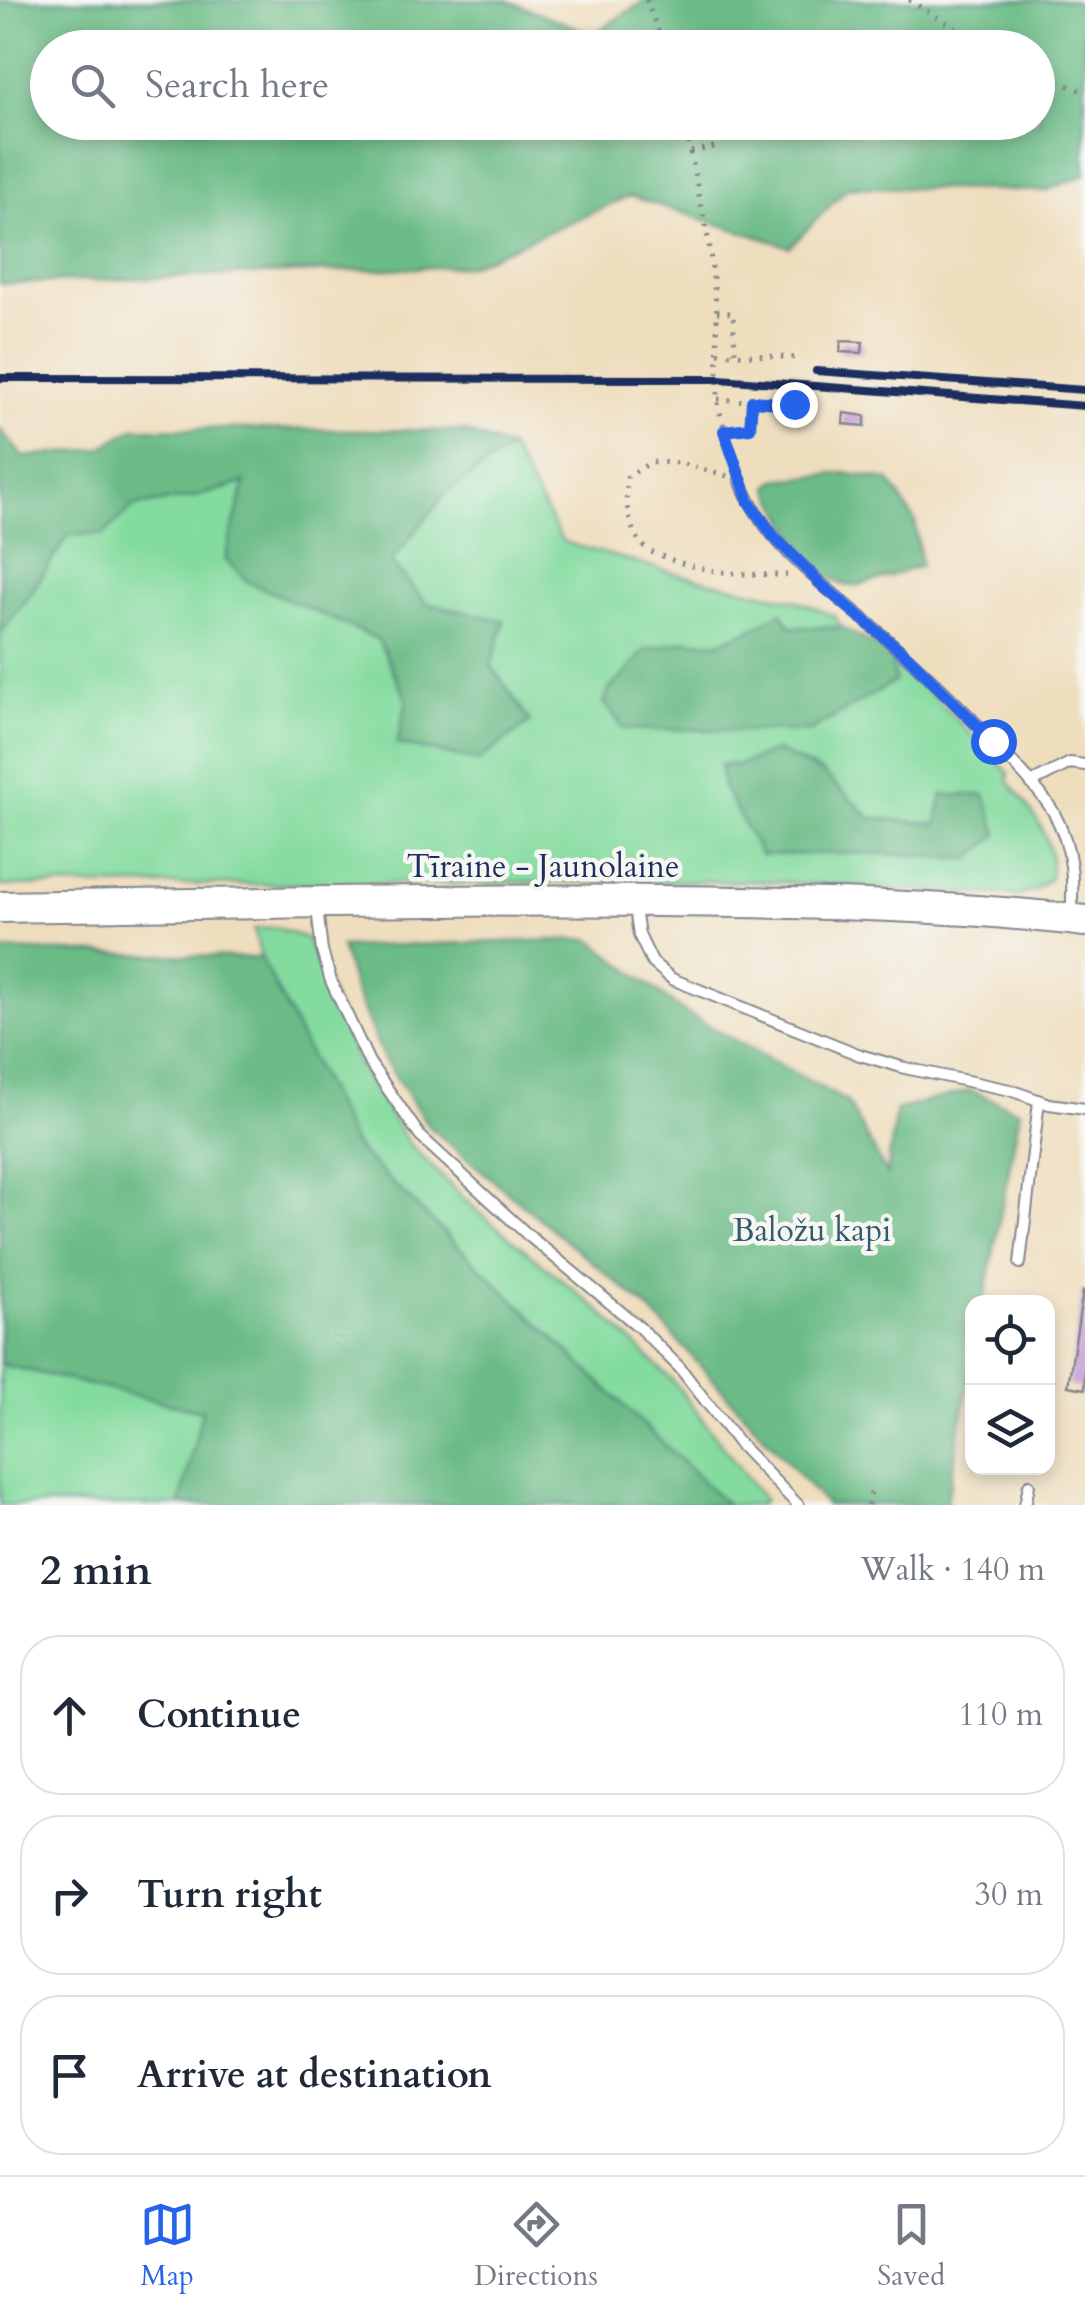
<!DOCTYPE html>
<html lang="en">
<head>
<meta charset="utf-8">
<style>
  body { margin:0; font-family:Cardo,serif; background:#f6f6f7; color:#1f2937 }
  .controls { position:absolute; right:30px; bottom:30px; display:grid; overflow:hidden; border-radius:20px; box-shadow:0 5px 15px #0003 }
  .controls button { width:90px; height:90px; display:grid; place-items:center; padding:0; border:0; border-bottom:2px solid #e0e1e3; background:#fff; color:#1f2937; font:50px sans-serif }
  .stop { position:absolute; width:30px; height:30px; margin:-22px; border:8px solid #2563eb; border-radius:50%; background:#fff }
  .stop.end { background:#2563eb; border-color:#fff; box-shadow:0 2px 10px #0008 }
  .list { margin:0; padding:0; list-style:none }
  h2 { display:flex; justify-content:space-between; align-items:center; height:130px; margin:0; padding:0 40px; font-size:42px }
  h2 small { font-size:32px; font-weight:400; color:#747a83 }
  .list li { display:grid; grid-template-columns:65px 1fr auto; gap:30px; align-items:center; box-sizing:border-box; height:160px; margin:0 20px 20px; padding:0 20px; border:2px solid #e0e1e3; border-radius:40px }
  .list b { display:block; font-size:38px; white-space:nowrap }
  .list em { font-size:32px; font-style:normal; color:#747a83 }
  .icon { flex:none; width:55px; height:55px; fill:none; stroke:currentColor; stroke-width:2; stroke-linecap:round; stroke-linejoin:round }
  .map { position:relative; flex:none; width:1085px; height:1505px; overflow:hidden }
  .search { position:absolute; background:#fff; box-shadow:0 5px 15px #0003; left:30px; right:30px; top:30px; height:110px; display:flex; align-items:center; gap:25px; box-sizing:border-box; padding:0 35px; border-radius:55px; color:#747a83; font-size:38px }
  .sheet { height:670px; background:#fff }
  nav { display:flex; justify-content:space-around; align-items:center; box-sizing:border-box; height:140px; border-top:2px solid #e0e1e3; background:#fff; font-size:28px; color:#747a83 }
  nav a { display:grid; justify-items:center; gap:5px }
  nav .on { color:#2563eb }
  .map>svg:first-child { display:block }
  .green { fill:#84db9f; stroke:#50857e; stroke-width:2.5; fill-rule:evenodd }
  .forest { fill:#6bbb86; stroke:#437572; stroke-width:2.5; fill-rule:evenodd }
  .building { fill:#c192d0 }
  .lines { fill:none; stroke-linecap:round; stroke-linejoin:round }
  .service-casing { stroke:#85868e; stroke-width:14 }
  .secondary-casing { stroke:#85868e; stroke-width:34 }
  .path { stroke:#85868e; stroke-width:5; stroke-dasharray:2.5 8; stroke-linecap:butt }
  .service { stroke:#fff; stroke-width:10 }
  .secondary { stroke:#fff; stroke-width:30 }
  .rail { stroke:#1b2f5e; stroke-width:8 }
  .route { stroke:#2563eb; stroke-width:12 }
  .labels { text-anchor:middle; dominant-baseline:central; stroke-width:9; stroke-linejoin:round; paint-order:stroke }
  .street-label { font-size:32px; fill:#1b2f5e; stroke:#f6f6f2 }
  .park-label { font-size:32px; fill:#355a6e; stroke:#f6f6f2 }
</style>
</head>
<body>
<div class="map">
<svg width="1085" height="1505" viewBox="0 0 1085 1505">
  <rect width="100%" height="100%" fill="#f6f6f2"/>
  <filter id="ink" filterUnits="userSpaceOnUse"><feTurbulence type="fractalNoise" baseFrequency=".01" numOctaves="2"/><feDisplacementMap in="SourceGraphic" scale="20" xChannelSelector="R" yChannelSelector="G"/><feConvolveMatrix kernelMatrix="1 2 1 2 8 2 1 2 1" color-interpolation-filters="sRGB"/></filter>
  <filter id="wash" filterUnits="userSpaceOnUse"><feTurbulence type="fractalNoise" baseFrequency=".0048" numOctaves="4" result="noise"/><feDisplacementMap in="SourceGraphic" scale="40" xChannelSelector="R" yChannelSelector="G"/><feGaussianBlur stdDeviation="2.25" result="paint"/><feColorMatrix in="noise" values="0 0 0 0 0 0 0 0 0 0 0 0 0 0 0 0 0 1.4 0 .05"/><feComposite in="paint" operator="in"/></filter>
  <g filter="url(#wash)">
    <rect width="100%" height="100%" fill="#efdebe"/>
    <g class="green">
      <path d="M510,448L563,542L677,574L798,601L834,616L842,628L791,627L781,613L755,628L717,643L685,641L645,650L624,676L610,688L623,728L810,731L895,681L890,652L1009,773L1008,781C1032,811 1056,838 1050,878L1036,889L1018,896L758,881L0,886V633L27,599L68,535L104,534L134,506L195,497L246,482L249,582L378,639L407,700L478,761L425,603L391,561L447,492ZM776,751L823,773L871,818L937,824L970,859L873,853L721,765H738Z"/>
      <polygon points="274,927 306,938 318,962 358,1064 408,1143 469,1204 601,1312 673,1381 764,1500 759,1505 727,1505 356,1148 261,958 254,929"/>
      <polygon points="0,1364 203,1411 180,1505 0,1505"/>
    </g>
    <g class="forest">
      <path d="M0,0H506L593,34L646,0H1073L1085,8V175L1045,191L848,187L790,247L630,196L468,266L0,284ZM48,48H1038V122H48Z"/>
      <polygon points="134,428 462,431 510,448 447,492 391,562 426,603 505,621 491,665 530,722 478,761 397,744 407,700 378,639 248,582 225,559 245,482 195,497 134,506 104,534 68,535 27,599 0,633 0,429 23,457 99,449"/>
      <path d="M844,473L889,480L915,521L921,566C907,570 864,586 852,586C818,586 782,514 769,487L776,480Z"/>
      <polygon points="781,612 791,627 842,628 890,652 895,681 810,731 624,729 604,702 610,688 624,676 645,650 685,641 717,643 755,628"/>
      <polygon points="776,751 823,773 871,818 937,824 942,795 985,795 998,834 970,859 873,853 761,855 723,786 721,765 738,765"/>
      <polygon points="590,939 684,1012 847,1102 887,1174 896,1110 970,1090 1020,1111 984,1302 972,1302 972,1364 946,1505 826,1505 650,1310 429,1127 384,1059 354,989 341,947"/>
      <polygon points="0,950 261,958 356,1148 727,1505 180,1505 202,1411 0,1364"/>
    </g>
    <g id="blocks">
      <g class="building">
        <polygon points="841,341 863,342 862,353 840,352"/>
        <polygon points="844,413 865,416 865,426 843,424"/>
        <polygon points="1083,1291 1085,1291 1085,1389 1068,1386"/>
      </g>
    </g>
  </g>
  <g filter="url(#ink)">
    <use href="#blocks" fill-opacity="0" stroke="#85868e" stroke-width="2.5"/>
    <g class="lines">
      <g class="service-casing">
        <g id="service">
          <path d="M740,480C762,538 813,577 860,616C911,659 960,705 1005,754C1022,773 1041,791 1054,813C1073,849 1074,879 1071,918"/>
          <polyline points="1031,783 1070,763 1085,765"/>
          <polyline points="634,902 639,935 652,962 672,979 860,1055 905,1068 1010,1090 1049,1104 1085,1109"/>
          <polyline points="317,908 322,951 331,981 369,1062 420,1136 528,1235 639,1327 680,1368 740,1445 798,1505"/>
          <polyline points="1020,1263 1039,1101"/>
          <polyline points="1025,1505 1029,1485"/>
        </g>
      </g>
      <g class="secondary-casing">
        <path id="secondary" d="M0,907C220,904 440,899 661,901C802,903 944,904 1085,921"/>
      </g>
      <g class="path">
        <polyline points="646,0 665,48"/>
        <polyline points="909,0 988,48"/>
        <polyline points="1038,75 1085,92"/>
        <polyline points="684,122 709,243 717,312 718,405 734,464"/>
        <polyline points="691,152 714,147"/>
        <polyline points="717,312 733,313 735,354"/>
        <polyline points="718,353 798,358"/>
        <polyline points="718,399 794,404"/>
        <polyline points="724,431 732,428 750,428 752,401"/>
        <path d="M727,476L680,463L651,462L627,477C625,501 627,533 648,550C650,552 660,555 662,556C702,573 744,575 787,575"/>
        <polyline points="868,1505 872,1488"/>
      </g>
      <use href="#service" class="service"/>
      <use href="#secondary" class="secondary"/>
      <g class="rail">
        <polyline points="816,371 1085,390"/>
        <polyline points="0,378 719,379 1085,406"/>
      </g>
    </g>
  </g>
  <g class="lines" filter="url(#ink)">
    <polyline class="route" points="794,404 752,401 750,428 724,431 749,502 774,537 823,586 907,656 993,741"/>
  </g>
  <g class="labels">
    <g class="street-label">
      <text x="543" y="867">Tīraine - Jaunolaine</text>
    </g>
    <g class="park-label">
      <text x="812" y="1231">Baložu kapi</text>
    </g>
  </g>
</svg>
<div class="controls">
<button><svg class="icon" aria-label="locate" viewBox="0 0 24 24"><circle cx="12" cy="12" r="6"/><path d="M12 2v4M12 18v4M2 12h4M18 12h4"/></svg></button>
<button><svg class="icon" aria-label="layers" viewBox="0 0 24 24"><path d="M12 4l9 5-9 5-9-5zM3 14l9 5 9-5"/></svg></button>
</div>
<div class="stop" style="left:993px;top:741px"></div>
<div class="stop end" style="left:794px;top:404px"></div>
<div class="search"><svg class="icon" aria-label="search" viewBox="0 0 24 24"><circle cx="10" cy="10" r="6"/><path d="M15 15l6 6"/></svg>Search here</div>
</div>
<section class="sheet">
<h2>2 min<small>Walk · 140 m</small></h2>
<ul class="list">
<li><svg class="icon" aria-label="ahead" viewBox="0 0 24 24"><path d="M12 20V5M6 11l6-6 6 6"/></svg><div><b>Continue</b></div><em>110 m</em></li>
<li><svg class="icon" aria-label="right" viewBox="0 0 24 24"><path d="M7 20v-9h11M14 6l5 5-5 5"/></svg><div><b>Turn right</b></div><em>30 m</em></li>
<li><svg class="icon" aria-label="arrive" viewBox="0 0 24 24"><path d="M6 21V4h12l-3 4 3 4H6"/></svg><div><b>Arrive at destination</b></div></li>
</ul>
</section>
<nav>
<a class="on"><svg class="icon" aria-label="map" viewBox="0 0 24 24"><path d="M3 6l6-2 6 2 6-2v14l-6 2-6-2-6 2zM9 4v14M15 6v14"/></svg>Map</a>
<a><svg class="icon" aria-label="directions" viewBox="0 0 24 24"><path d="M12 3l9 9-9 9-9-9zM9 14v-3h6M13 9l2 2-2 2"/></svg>Directions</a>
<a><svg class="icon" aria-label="saved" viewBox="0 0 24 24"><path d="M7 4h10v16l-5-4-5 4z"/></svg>Saved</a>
</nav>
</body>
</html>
